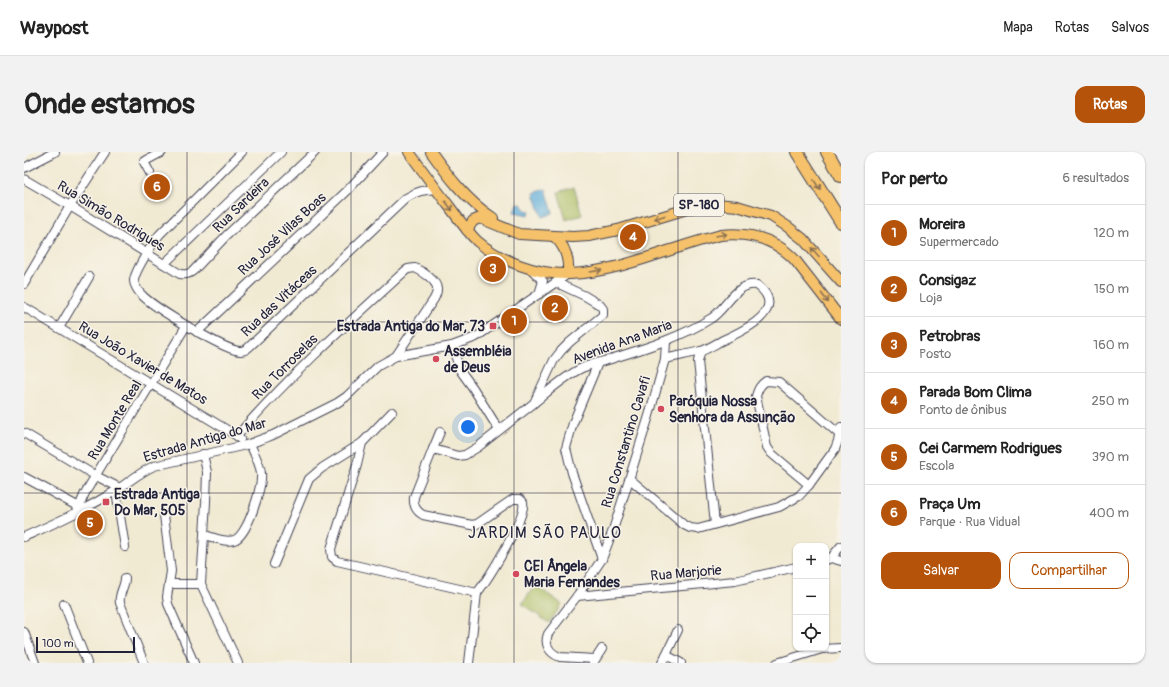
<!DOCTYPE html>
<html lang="pt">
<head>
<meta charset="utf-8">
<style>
  body { margin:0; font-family:Pangolin,sans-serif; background:#f2f2f2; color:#222 }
  .controls { position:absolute; right:12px; bottom:12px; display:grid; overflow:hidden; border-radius:8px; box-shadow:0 1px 3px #0004 }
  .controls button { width:36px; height:36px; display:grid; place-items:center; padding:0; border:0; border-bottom:1px solid #e0e0e0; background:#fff; color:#222; font:20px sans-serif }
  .scale { position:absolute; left:12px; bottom:10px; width:99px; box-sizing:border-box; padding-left:4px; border:2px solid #22223b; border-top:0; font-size:11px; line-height:14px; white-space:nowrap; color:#22223b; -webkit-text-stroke:3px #f7f3e8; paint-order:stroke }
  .you { position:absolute; left:444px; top:275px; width:14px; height:14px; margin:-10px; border:3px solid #fff; border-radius:50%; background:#1a73e8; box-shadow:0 0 0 6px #1a73e833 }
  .badge { display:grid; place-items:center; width:26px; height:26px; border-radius:50%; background:#b45309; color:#fff; font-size:13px; font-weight:700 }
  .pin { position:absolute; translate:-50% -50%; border:2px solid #fff; box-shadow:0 1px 4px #0006 }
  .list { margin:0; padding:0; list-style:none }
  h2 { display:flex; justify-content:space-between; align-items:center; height:52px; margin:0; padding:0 16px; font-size:17px }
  h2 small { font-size:13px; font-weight:400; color:#767676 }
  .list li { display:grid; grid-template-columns:26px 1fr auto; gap:12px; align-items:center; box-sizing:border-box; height:56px; padding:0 16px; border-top:1px solid #e0e0e0 }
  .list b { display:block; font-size:15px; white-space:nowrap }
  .list p { margin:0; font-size:13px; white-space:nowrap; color:#767676 }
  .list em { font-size:13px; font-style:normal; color:#767676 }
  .actions { display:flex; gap:8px; padding:12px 16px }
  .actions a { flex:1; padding:9px 0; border:1px solid #b45309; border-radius:12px; text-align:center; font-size:14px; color:#b45309 }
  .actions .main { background:#b45309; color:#fff }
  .icon { flex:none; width:22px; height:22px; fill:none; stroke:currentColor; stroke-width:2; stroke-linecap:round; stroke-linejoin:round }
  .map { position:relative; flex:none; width:817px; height:511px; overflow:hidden; border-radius:12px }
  header { display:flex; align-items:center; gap:24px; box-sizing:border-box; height:56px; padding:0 20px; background:#fff; border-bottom:1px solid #e0e0e0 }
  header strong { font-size:19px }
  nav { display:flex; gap:22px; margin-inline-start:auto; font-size:14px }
  .intro { display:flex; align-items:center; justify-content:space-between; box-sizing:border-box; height:96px; padding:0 24px }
  h1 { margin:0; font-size:28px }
  .button { padding:10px 18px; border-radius:12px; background:#b45309; color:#fff; font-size:14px; font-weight:700 }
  main { display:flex; gap:24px; padding:0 24px }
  aside { flex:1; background:#fff; border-radius:12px; box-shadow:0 1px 3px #0004 }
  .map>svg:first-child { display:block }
  .green { fill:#aabc60; stroke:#666f4e }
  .water { fill:#60aeda; stroke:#41688a }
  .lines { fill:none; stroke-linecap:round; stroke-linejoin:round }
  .minor-casing { stroke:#414052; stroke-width:10 }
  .major-casing { stroke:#414052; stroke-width:12 }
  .highway-casing { stroke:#414052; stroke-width:14 }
  .minor { stroke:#fff; stroke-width:8 }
  .major { stroke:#f5c16b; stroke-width:10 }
  .highway { stroke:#f5c16b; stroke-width:12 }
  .oneway { stroke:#8c7253 }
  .grid { fill:none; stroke:#22223b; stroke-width:1; stroke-opacity:0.55 }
  .poi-dot { fill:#d1495b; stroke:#f7f3e8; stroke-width:1.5 }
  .labels { text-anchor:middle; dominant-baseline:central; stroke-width:3; stroke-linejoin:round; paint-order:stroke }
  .shield { fill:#f7f3e8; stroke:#62616f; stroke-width:1 }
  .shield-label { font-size:13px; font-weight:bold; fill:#22223b }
  .street-label { font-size:14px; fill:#22223b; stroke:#f7f3e8 }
  .poi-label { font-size:14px; font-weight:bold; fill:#22223b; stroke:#f7f3e8; text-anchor:start }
  .quarter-label { font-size:16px; letter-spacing:1px; fill:#22223b; stroke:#f7f3e8 }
</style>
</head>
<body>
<header>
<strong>Waypost</strong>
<nav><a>Mapa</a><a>Rotas</a><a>Salvos</a></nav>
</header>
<div class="intro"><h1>Onde estamos</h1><a class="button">Rotas</a></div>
<main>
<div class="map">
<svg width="817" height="511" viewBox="0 0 817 511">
  <rect width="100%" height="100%" fill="#f7f3e8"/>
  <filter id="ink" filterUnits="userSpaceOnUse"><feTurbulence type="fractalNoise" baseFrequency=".025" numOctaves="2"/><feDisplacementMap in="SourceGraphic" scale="8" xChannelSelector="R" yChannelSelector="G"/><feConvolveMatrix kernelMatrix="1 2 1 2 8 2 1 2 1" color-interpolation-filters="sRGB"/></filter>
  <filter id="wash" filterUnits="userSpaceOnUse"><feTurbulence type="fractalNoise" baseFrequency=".012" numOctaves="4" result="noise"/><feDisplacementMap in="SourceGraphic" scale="16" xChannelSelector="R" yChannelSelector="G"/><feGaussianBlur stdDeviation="0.9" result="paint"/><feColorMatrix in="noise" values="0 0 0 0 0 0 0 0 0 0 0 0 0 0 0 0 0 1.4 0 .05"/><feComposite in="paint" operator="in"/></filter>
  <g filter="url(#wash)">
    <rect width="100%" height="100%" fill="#f1ead3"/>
    <g class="green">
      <polygon points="550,35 558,63 542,68 534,40"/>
      <polygon points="511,433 538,452 525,471 498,452"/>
    </g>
    <g class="water">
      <polygon points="522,37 529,61 518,65 510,41"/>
      <polygon points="493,51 497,52 501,58 506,59 505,63 490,60"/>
    </g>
  </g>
  <g filter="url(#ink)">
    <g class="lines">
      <g class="minor-casing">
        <g id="minor">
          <path d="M218,0L135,83C129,91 110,120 110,129C110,133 114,139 117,142C127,154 203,200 217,199C221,199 223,197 225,195L382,46C392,39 401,38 412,37"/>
          <polyline points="0,16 31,0"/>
          <polyline points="126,21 120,10 123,8 138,0"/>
          <path d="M0,27L46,54L156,122C162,123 166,122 170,118L202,84L291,0"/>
          <polyline points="140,112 257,0"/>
          <polyline points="507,117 519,129 515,142"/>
          <polyline points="0,132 46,54 81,0"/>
          <polyline points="0,155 213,284 216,287"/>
          <polyline points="35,176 65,125"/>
          <polyline points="173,180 322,40 359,0"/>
          <polyline points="428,194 436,218 449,236 475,278"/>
          <polyline points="677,199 674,209 691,372"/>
          <polyline points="574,211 549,271 542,296 548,321 578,407"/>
          <path d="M511,250C526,238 541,224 558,216C569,211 582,209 593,205C625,195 657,185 686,167C702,158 712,129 733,133C766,158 719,179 699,188C693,191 682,198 677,199C665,202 653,204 641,207"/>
          <polyline points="0,281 72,324 96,336"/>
          <path d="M213,284C264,225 323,172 381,119L384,117L391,116C398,119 414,129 413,138C413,141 411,145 410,147L372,204"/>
          <polyline points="338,291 333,313 307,397 308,405 313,409 453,441"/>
          <polyline points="409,297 416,280"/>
          <polyline points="179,302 183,320 182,350 177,432 214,511"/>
          <polyline points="0,325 55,355 58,358"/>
          <polyline points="606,327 660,373 666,376 674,377 755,355 775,344 785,333 811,297 814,289 817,275"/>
          <path d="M785,333L747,301L743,295L732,244C734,237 736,233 742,229L755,230L815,282"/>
          <polyline points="92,339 101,395"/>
          <polyline points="55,355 61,341 162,174"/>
          <polyline points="140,363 147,419 143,445 144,452 170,511"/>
          <path d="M180,383C189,385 201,391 210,388C223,385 239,334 237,321C236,312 230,301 226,292"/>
          <path d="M0,385C31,371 63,357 91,339C105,330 116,320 130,314L222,293L249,283L313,251L322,245L354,214L372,204L428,194L452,185L544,122"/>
          <polyline points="807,406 817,394"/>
          <polyline points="802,408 807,406 817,409"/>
          <polyline points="250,412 285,327 298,316 338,291 368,260"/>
          <path d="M101,426C101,435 94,442 96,451L120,511"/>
          <polyline points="146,432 177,432"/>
          <path d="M453,441C464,427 503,365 499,350L496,347H489L453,372L448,373L399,363C392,359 389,354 390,345L409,297L434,304L441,303L454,295L510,251L530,208L537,199L546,190L579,163V157L576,153L561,144L533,131"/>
          <polyline points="553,444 711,429 772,415"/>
          <polyline points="40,452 63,511"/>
          <polyline points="0,480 11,511"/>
          <polyline points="642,503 657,511"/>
          <path d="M571,507L536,505C525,501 520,492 524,482L553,444L578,407L589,378L625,264L641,207L642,189"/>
          <polyline points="445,511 453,441"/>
          <polyline points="569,511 578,497"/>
          <polyline points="638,511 654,478"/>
          <polyline points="753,511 798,497 817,496"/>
        </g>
      </g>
      <g class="major-casing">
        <g id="major">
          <path d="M385,0C398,18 411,36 425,54C434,66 442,78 453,89C476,109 515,123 545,122C597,120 647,95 697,83C726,80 751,87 771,108L817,167"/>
          <path d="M407,0C425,25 443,49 469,66"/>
          <polyline points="443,78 449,69 456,66 495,82 549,85 565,84 594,78 676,53 693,52 713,54 747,64 764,75 779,87 817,130"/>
          <path d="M531,85C542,95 545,108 544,122"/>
        </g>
      </g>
      <g class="highway-casing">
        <g id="highway">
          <polyline points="773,0 817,70"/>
          <polyline points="803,0 817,24"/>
        </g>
      </g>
      <use href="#minor" class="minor"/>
      <use href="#major" class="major"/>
      <use href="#highway" class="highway"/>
    </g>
    <defs><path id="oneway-shaft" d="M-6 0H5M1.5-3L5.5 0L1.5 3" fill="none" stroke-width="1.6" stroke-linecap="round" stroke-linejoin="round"/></defs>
    <g class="oneway">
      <use href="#oneway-shaft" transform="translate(793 33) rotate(58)"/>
      <use href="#oneway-shaft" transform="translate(425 54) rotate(53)"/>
      <use href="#oneway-shaft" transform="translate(636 65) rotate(163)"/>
      <use href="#oneway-shaft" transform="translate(697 83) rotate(-9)"/>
      <use href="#oneway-shaft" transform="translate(791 100) rotate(-132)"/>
      <use href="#oneway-shaft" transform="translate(572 119) rotate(-10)"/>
      <use href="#oneway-shaft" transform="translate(801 146) rotate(53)"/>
    </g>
  </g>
  <path class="grid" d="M163,0V511M327,0V511M490,0V511M654,0V511M0,170H817M0,341H817"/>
  <g class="poi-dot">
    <rect x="465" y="170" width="8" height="8" rx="2"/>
    <circle cx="412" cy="207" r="4"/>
    <circle cx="637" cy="257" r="4"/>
    <rect x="78" y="346" width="8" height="8" rx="2"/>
    <circle cx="492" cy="422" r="4"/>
  </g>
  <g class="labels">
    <rect class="shield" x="650" y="42" width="50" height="22" rx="3"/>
    <g class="shield-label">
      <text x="675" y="53">SP-180</text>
    </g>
    <g class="street-label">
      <text transform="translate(217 53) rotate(-44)">Rua Sardeira</text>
      <text transform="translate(87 64) rotate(31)">Rua Simão Rodrigues</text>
      <text transform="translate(258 82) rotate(-43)">Rua José Vilas Boas</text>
      <text transform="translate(255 149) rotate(-43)">Rua das Vitáceas</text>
      <text transform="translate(598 190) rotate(-20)">Avenida Ana Maria</text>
      <text transform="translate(119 211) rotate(31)">Rua João Xavier de Matos</text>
      <text transform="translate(261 215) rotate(-45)">Rua Torroselas</text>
      <text transform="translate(91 268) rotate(-59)">Rua Monte Real</text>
      <text transform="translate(181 288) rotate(-16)">Estrada Antiga do Mar</text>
      <text transform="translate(602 290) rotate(-73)">Rua Constantino Cavafi</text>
      <text transform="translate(662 421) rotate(-5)">Rua Marjorie</text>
    </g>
    <g class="poi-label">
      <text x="461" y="174" text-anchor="end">Estrada Antiga do Mar, 73</text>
      <text x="420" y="199">Assembléia<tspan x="420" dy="16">de Deus</tspan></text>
      <text x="645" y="249">Paróquia Nossa<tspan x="645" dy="16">Senhora da Assunção</tspan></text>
      <text x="90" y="342">Estrada Antiga<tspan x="90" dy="16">Do Mar, 505</tspan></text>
      <text x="500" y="414">CEI Ângela<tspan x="500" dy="16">Maria Fernandes</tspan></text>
    </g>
    <g class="quarter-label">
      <text x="521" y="381">JARDIM SÃO PAULO</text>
    </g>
  </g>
</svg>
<div class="controls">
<button>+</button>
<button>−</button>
<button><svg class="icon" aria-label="locate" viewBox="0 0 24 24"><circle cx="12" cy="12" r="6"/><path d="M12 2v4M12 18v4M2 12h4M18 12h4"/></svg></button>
</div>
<div class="scale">100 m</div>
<div class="you"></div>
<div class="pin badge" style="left:490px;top:169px">1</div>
<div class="pin badge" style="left:531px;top:156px">2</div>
<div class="pin badge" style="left:469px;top:117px">3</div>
<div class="pin badge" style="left:609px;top:85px">4</div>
<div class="pin badge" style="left:66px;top:371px">5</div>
<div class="pin badge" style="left:133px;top:35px">6</div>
</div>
<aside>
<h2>Por perto<small>6 resultados</small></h2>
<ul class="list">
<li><span class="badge">1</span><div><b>Moreira</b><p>Supermercado</p></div><em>120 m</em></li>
<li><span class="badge">2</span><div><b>Consigaz</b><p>Loja</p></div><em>150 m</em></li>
<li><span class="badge">3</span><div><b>Petrobras</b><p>Posto</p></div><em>160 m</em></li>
<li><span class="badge">4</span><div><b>Parada Bom Clima</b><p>Ponto de ônibus</p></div><em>250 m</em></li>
<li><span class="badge">5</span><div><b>Cei Carmem Rodrigues</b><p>Escola</p></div><em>390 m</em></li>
<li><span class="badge">6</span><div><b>Praça Um</b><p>Parque · Rua Vidual</p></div><em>400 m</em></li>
</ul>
<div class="actions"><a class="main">Salvar</a><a>Compartilhar</a></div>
</aside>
</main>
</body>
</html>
